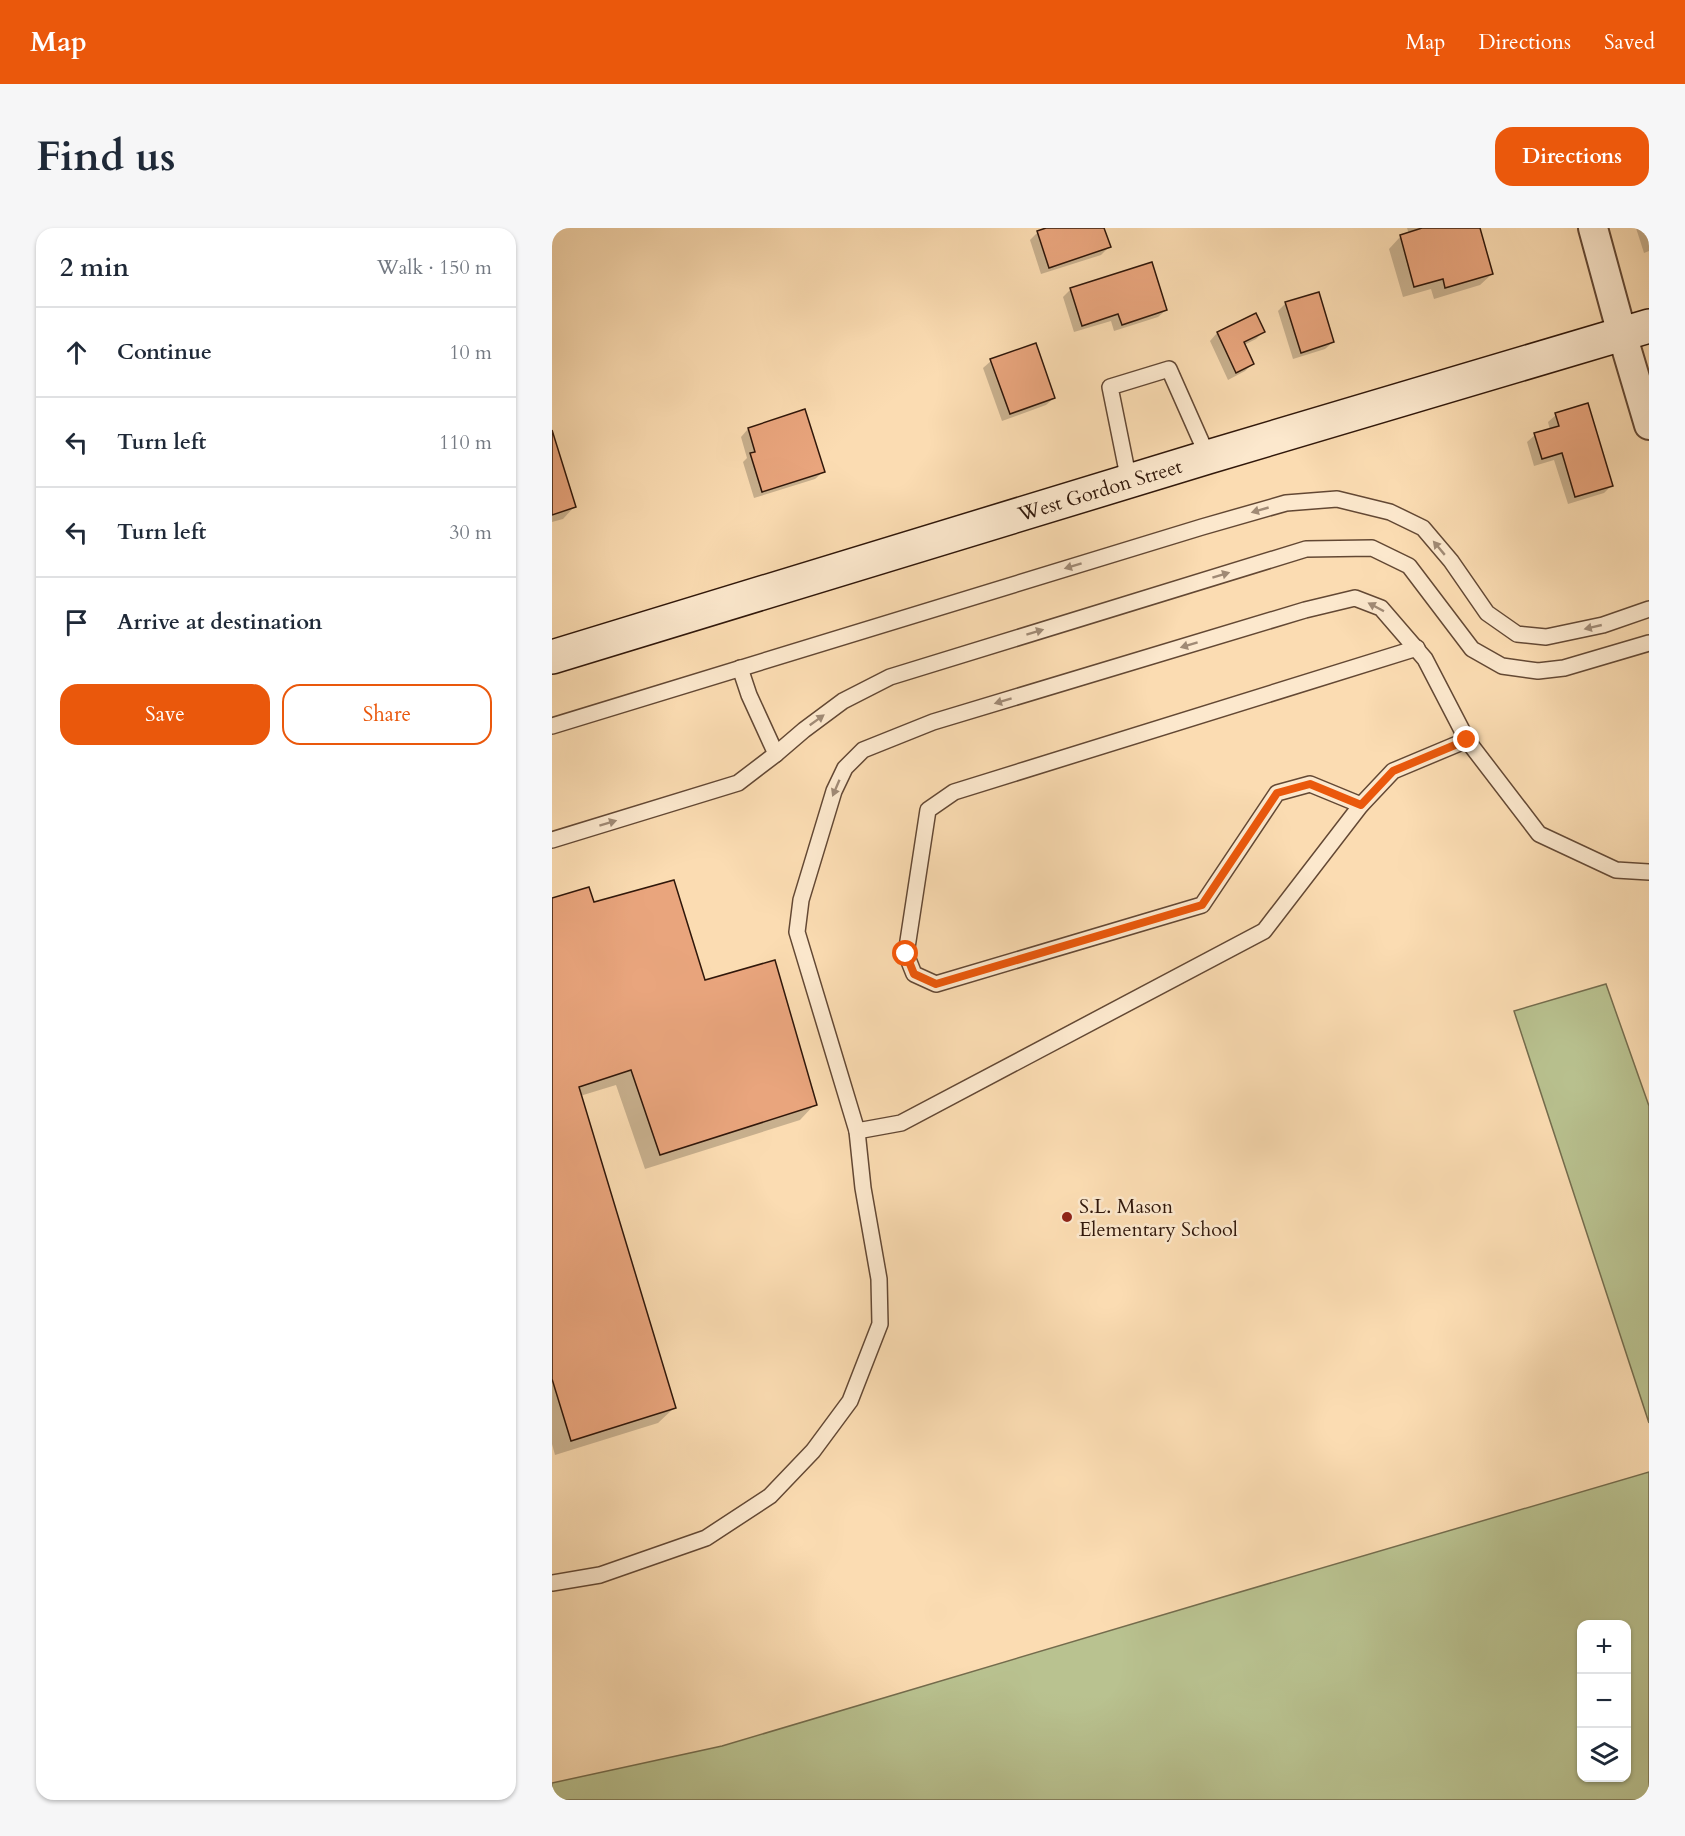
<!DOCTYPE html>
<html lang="en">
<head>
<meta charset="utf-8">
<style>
  body { margin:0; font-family:Cardo,serif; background:#f6f6f7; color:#1f2937 }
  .controls { position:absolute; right:18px; bottom:18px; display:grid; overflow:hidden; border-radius:12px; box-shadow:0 2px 4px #0004 }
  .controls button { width:54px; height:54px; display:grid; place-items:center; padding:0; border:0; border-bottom:2px solid #e0e1e3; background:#fff; color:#1f2937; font:30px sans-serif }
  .stop { position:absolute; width:18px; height:18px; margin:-14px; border:4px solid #ea580c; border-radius:50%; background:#fff }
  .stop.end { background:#ea580c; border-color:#fff; box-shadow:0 2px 6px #0008 }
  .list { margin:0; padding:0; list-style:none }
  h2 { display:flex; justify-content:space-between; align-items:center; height:78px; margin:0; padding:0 24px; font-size:26px }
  h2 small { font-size:20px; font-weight:400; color:#747a83 }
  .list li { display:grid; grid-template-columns:39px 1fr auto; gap:18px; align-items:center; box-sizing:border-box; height:90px; padding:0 24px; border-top:2px solid #e0e1e3 }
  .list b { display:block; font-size:22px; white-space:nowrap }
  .list em { font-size:20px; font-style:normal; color:#747a83 }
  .actions { display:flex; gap:12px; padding:18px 24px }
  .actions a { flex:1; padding:14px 0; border:2px solid #ea580c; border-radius:18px; text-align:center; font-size:21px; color:#ea580c }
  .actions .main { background:#ea580c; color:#fff }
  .icon { flex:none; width:33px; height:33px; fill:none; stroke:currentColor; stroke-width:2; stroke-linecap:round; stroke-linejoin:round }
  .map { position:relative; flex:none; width:1097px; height:1572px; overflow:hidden; border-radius:18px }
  header { display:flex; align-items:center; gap:36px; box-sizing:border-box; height:84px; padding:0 30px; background:#ea580c; color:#fff }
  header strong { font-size:28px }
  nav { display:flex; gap:33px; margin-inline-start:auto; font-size:21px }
  .intro { display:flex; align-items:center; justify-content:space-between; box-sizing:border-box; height:144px; padding:0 36px }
  h1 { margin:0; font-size:42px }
  .button { padding:15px 27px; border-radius:18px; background:#ea580c; color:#fff; font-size:21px; font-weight:700 }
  main { display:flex; gap:36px; padding:0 36px }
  aside { flex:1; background:#fff; border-radius:18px; box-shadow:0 2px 4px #0004 }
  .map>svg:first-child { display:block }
  .green { fill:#b9c290; stroke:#746c4d; stroke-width:1.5; fill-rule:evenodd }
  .shadow { fill:#0003 }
  .building { fill:#e9a57d; stroke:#30170a; stroke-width:1.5 }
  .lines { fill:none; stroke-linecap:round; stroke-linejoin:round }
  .lane-casing { stroke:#634834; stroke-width:18 }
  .street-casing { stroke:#634834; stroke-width:32 }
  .secondary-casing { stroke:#30170a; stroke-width:36 }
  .lane { stroke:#fce8cd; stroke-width:15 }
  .street { stroke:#fce8cd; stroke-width:28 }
  .secondary { stroke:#fce8cd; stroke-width:33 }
  .oneway { fill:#a08a75 }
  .route { stroke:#ea580c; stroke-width:8 }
  .poi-dot { fill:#8f2418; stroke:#fce8cd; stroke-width:2 }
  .labels { text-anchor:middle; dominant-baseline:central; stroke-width:5; stroke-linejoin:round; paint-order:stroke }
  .street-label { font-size:20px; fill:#30170a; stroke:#fce8cd }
  .poi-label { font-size:20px; fill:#30170a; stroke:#fce8cd; text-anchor:start }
</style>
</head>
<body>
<header>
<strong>Map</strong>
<nav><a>Map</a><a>Directions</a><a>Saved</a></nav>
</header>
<div class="intro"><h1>Find us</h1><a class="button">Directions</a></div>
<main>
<aside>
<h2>2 min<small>Walk · 150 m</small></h2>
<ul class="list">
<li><svg class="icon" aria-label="ahead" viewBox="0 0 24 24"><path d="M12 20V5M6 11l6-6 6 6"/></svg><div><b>Continue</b></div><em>10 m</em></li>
<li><svg class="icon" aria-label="left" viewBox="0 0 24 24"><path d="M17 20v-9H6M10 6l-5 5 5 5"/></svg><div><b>Turn left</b></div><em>110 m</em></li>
<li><svg class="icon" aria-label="left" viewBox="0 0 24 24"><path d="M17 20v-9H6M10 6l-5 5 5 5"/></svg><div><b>Turn left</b></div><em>30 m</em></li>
<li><svg class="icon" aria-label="arrive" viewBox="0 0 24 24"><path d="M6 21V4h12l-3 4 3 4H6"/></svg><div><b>Arrive at destination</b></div></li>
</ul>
<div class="actions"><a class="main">Save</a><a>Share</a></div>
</aside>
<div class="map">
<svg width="1097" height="1572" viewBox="0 0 1097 1572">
  <rect width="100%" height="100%" fill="#fbdcb2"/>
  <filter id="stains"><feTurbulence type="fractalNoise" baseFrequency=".00333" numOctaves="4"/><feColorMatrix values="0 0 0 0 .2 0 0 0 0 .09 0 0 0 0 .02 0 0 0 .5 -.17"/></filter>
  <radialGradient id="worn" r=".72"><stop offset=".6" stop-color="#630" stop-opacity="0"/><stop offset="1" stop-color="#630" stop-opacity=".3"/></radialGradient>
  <g class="green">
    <polygon points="1054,756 1097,878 1097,1195 962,783"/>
    <path d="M1097,1244V1572H0V1555L170,1518L671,1369ZM1074,1396V1550H1030V1396Z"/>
  </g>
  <g class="shadow">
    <polygon points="499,0 551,0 557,19 549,27 489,46 478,12 486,4"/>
    <polygon points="855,0 926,0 940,46 928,57 882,71 879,61 851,69 837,21 848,9 857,6"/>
    <polygon points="1084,0 1097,0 1097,23 1092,25"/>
    <polygon points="519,61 614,82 606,89 562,103 559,93 522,104 511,69"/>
    <polygon points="734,75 781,114 773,121 741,131 726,83"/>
    <polygon points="704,87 712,103 704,111 692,117 701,135 693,143 676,152 658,113 665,105"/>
    <polygon points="439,133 502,170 494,177 450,193 431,140"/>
    <polygon points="1004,187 1059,258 1052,265 1016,276 1002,232 982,238 975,214 983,207 998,202 996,194"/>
    <polygon points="196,201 271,244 263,251 202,270 191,234 195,230 189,209"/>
    <polygon points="0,207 22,279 11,291 0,294"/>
    <polygon points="0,672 41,676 152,754 263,876 248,892 93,941 64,857 28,868 122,1180 106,1195 3,1227 0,1216"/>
  </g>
  <g class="building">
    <polygon points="494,0 552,0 559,19 497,40 485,3"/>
    <polygon points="870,0 928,0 941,46 893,60 891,51 862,59 848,7"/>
    <polygon points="600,34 615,82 570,97 566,86 530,98 518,60"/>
    <polygon points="767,64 782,114 749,125 733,74"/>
    <polygon points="704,85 713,104 692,114 702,136 684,145 665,104"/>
    <polygon points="484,115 503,170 458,186 438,131"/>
    <polygon points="1036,175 1061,258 1023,269 1010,225 990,231 982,205 1007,198 1003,185"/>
    <polygon points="253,181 273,244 210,264 198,225 203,224 196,200"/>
    <polygon points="0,202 24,279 0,287"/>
    <polygon points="122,652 153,752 223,732 265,877 108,927 79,842 27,859 124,1180 19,1213 0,1151 0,670 37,659 42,674"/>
  </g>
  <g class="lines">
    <g class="lane-casing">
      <g id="lane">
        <polyline points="577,253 558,159 617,141 656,229"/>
        <polyline points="188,440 197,467 224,526"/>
        <polyline points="0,498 650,299 734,275 785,271 838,284 871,300 899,333 935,385 965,406 994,409 1051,397 1097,381"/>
        <polyline points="915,512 841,543 809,577 712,703 349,895 305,903 245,704 249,672 282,563 293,540 311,522 381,494 753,382 803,370 829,380 873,431 915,512 987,606 1064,642 1097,644"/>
        <polyline points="809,577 758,556 725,565 650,677 384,756 362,746 354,726 376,582 402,564 865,420"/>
        <polyline points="0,612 186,555 224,526 252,502 291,473 338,449 754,321 820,320 857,338 920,421 950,438 986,443 1012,440 1097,415"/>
        <polyline points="0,1355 48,1347 154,1310 218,1268 261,1223 298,1173 328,1096 327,1051 311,960 305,903"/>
      </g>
    </g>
    <g class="street-casing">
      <polyline id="street" points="1041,0 1070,106 1097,197"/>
    </g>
    <g class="secondary-casing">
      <g id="secondary">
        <path id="s1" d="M0,429L656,229L1097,98"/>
      </g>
    </g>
    <use href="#lane" class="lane"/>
    <use href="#street" class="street"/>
    <use href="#secondary" class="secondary"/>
  </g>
  <defs><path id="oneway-solid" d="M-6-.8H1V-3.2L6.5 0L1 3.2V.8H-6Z" transform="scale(1.5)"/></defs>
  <g class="oneway">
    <use href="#oneway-solid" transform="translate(708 282) rotate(164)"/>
    <use href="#oneway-solid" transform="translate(887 320) rotate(-130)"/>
    <use href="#oneway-solid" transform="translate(521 338) rotate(163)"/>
    <use href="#oneway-solid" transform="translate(669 347) rotate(-17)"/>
    <use href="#oneway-solid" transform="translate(824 379) rotate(-152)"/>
    <use href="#oneway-solid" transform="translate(1041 399) rotate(167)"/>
    <use href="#oneway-solid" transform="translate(483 404) rotate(-17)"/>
    <use href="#oneway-solid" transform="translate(637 417) rotate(163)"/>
    <use href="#oneway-solid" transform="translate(451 473) rotate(163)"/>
    <use href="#oneway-solid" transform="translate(265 492) rotate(-36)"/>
    <use href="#oneway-solid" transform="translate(284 560) rotate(113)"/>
    <use href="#oneway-solid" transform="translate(56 595) rotate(-17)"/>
  </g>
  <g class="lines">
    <polyline class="route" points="354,726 362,746 384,756 650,677 725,565 758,556 809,577 841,543 915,512"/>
  </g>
  <circle class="poi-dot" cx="515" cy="989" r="6"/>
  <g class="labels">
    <g class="street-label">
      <text stroke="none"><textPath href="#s1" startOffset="573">West Gordon Street</textPath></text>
    </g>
    <g class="poi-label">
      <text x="527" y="978">S.L. Mason<tspan x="527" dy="23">Elementary School</tspan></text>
    </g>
  </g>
  <rect width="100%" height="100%" filter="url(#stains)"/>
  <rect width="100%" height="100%" fill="url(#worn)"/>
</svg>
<div class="controls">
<button>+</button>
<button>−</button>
<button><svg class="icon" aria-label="layers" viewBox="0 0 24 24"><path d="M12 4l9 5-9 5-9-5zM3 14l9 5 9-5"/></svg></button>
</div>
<div class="stop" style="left:354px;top:726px"></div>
<div class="stop end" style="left:915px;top:512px"></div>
</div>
</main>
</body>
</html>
